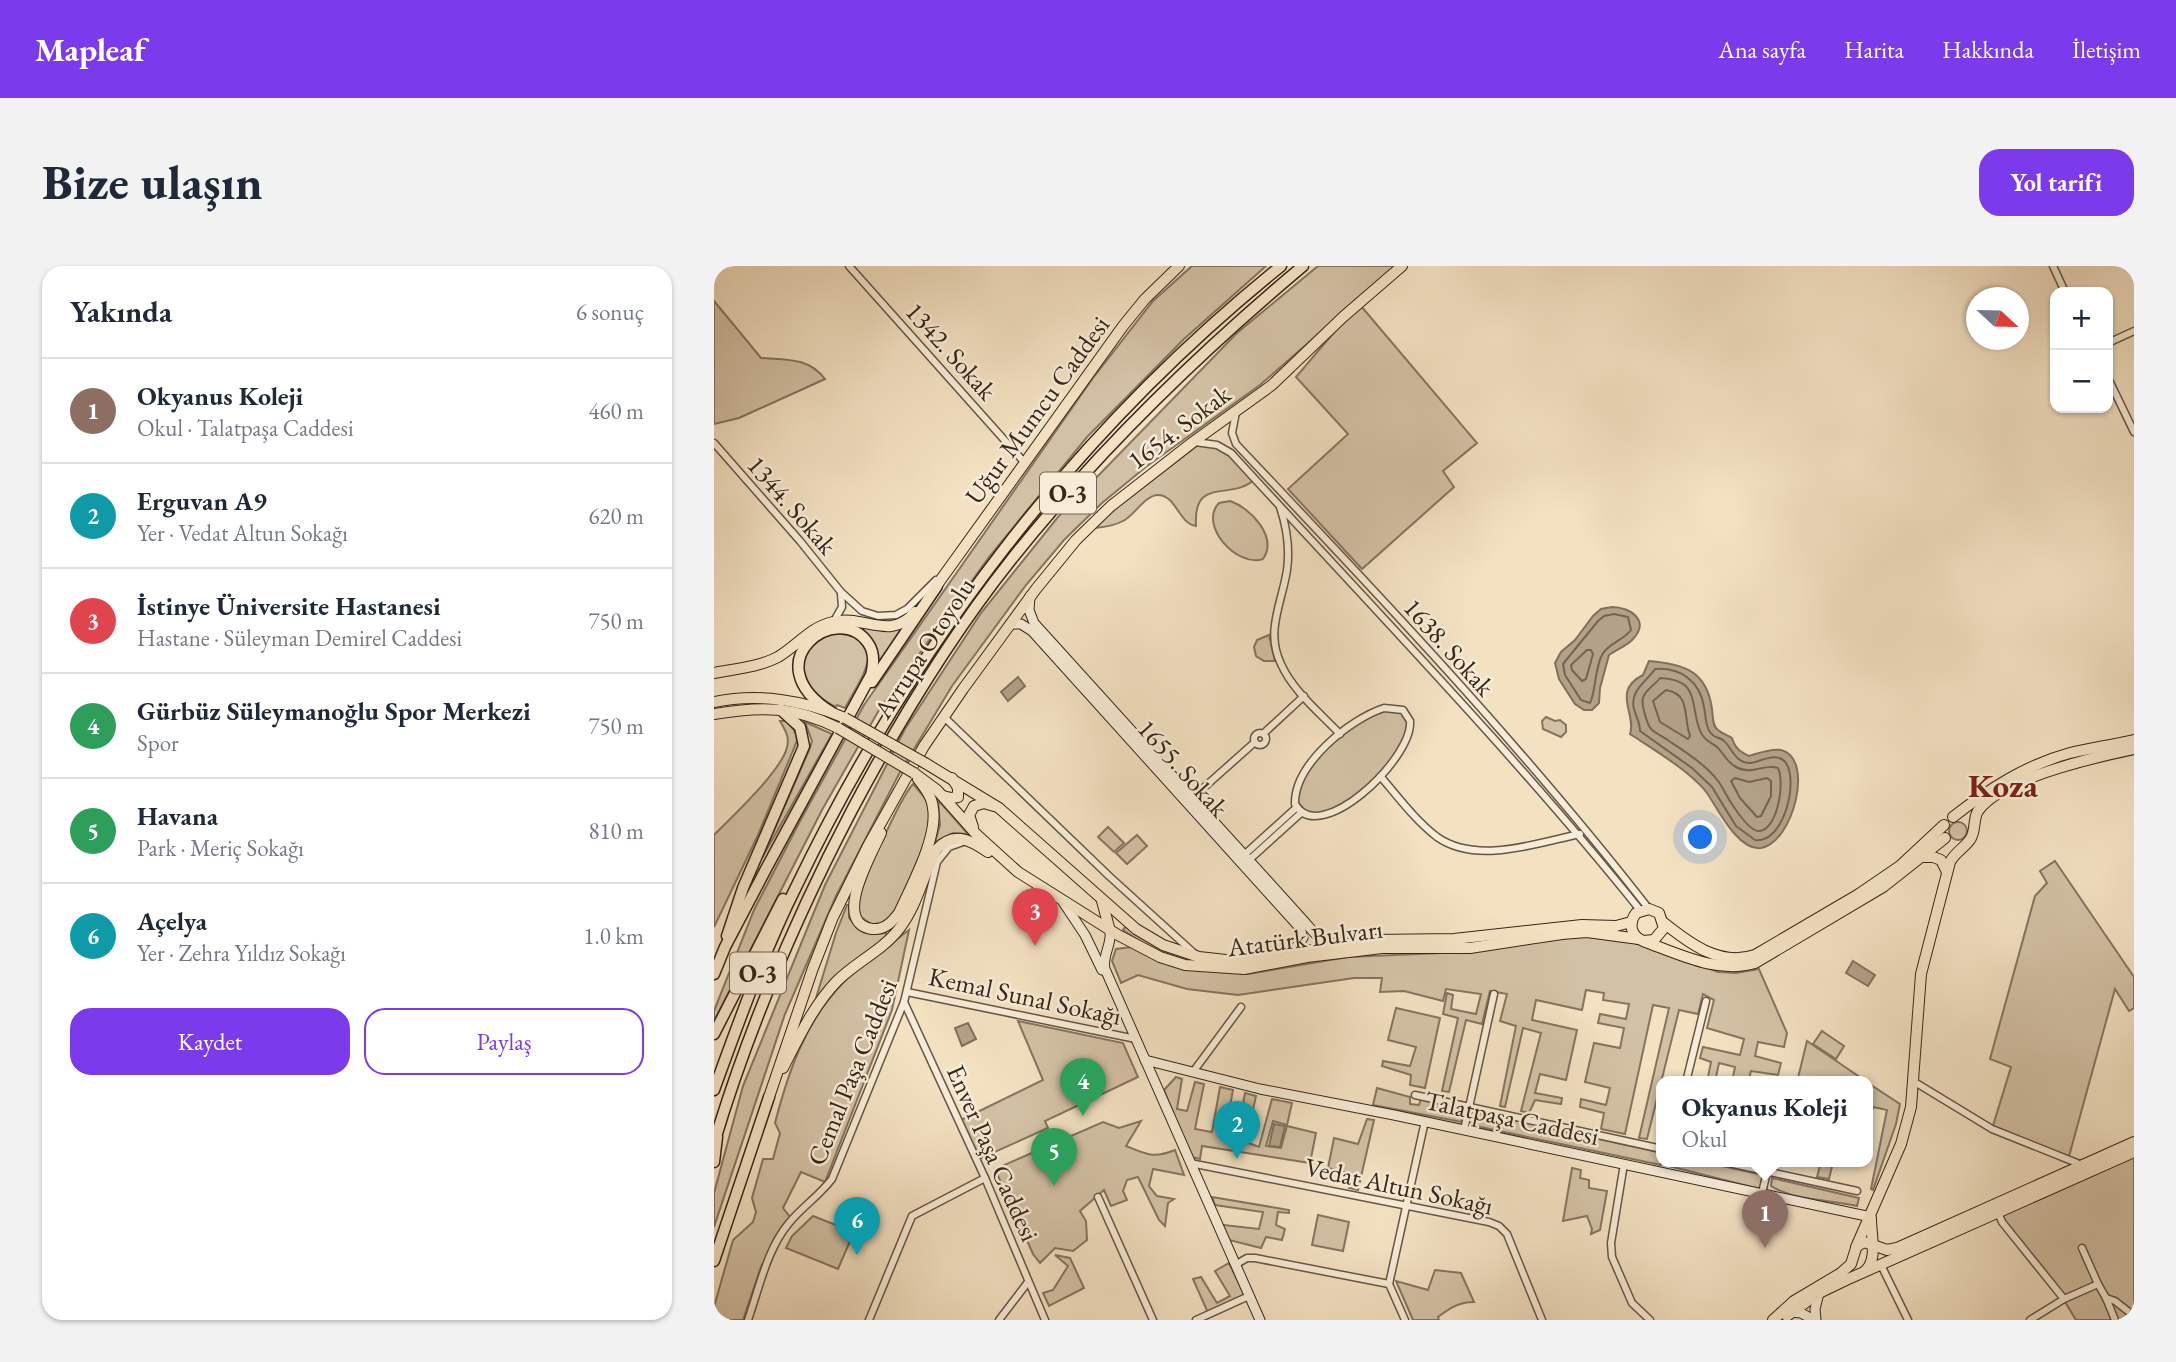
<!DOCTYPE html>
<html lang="tr">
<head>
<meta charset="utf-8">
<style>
  body { margin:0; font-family:"EB Garamond",serif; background:#f2f2f3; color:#1f2937 }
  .controls { position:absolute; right:21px; top:21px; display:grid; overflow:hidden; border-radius:14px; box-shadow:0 2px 5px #0004 }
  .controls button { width:63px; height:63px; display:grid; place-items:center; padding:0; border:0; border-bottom:2px solid #e0e1e3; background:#fff; color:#1f2937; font:35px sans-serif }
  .compass { position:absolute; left:1252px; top:21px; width:63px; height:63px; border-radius:50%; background:#fff; box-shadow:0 2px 5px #0004; rotate:112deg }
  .you { position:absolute; left:987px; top:572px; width:24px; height:24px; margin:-18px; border:5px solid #fff; border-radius:50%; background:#1a73e8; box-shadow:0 0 0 10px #1a73e833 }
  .badge { display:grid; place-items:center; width:46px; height:46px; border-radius:50%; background:#7c3aed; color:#fff; font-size:23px; font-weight:700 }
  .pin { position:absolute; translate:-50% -58px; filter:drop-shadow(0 2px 4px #0008) }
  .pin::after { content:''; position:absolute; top:37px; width:24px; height:21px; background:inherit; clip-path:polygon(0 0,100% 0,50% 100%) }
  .popup { position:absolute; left:942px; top:810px; width:217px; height:91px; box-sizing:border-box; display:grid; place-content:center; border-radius:14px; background:#fff; filter:drop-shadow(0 2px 5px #0005); font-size:23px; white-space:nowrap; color:#747a83 }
  .popup b { font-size:26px; color:#1f2937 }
  .popup::after { content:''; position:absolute; left:50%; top:100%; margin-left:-14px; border:14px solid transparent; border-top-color:#fff }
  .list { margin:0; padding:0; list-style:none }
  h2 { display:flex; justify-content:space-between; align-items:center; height:91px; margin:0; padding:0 28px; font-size:30px }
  h2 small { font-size:23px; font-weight:400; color:#747a83 }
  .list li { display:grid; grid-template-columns:46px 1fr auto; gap:21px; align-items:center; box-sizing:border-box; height:105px; padding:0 28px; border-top:2px solid #e0e1e3 }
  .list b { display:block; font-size:26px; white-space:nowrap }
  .list p { margin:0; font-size:23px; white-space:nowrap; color:#747a83 }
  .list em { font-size:23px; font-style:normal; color:#747a83 }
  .actions { display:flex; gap:14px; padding:21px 28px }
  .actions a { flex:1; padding:16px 0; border:2px solid #7c3aed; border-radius:21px; text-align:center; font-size:24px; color:#7c3aed }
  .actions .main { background:#7c3aed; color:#fff }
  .map { position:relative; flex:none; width:1420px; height:1054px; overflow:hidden; border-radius:21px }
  header { display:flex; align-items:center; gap:42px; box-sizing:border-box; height:98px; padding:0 35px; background:#7c3aed; color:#fff }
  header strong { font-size:33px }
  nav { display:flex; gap:38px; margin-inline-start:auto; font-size:24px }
  .intro { display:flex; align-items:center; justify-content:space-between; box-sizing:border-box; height:168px; padding:0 42px }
  h1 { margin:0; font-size:49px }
  .button { padding:18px 32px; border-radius:21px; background:#7c3aed; color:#fff; font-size:24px; font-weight:700 }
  main { display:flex; gap:42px; padding:0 42px }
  aside { flex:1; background:#fff; border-radius:21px; box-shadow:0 2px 5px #0004 }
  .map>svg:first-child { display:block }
  .green { fill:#d3c1a5; stroke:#857460; stroke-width:2 }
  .water { fill:#b3a189; stroke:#81705d; stroke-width:2 }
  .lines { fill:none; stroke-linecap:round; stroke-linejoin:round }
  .shore { stroke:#756452; stroke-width:2 }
  .street-casing { stroke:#654; stroke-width:9 }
  .secondary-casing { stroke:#37261a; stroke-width:11 }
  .primary-casing { stroke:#37261a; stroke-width:12 }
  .highway-casing { stroke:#37261a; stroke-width:13 }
  .street { stroke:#f7ecd7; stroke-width:6 }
  .secondary { stroke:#f7ecd7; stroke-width:9 }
  .primary { stroke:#f3e1c2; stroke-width:10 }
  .highway { stroke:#f3e1c2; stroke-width:10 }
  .primary-bridge-casing { stroke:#37261a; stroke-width:12; stroke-linecap:butt }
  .primary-bridge { stroke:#f3e1c2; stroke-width:10 }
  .labels { text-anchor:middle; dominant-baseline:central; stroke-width:5; stroke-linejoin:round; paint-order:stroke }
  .shield { fill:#f7ecd7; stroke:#716153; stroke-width:2 }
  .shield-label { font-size:24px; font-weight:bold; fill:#37261a }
  .street-label { font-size:26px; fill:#37261a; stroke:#f7ecd7 }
  .district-label { font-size:33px; font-weight:bold; fill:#7a1f14; stroke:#f7ecd7 }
</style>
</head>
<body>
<header>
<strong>Mapleaf</strong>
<nav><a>Ana sayfa</a><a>Harita</a><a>Hakkında</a><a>İletişim</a></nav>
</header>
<div class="intro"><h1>Bize ulaşın</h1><a class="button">Yol tarifi</a></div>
<main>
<aside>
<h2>Yakında<small>6 sonuç</small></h2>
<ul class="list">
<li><span class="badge" style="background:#8d6e63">1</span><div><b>Okyanus Koleji</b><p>Okul · Talatpaşa Caddesi</p></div><em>460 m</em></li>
<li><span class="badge" style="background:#0f9aa8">2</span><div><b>Erguvan A9</b><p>Yer · Vedat Altun Sokağı</p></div><em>620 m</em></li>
<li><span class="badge" style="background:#e0444e">3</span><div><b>İstinye Üniversite Hastanesi</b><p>Hastane · Süleyman Demirel Caddesi</p></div><em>750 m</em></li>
<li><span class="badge" style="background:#2e9e5b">4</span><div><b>Gürbüz Süleymanoğlu Spor Merkezi</b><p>Spor</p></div><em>750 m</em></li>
<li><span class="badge" style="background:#2e9e5b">5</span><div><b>Havana</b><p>Park · Meriç Sokağı</p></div><em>810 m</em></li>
<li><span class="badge" style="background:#0f9aa8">6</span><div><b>Açelya</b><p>Yer · Zehra Yıldız Sokağı</p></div><em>1.0 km</em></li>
</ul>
<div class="actions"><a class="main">Kaydet</a><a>Paylaş</a></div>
</aside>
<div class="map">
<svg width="1420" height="1054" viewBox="0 0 1420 1054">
  <rect width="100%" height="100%" fill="#f3e1c2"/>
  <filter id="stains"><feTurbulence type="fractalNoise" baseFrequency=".00286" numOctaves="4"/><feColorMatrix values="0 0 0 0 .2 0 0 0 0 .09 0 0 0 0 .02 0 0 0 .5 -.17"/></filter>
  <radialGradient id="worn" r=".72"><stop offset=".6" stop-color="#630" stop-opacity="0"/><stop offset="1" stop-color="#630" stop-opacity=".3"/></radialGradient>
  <g class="green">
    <polygon points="478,0 552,0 470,73 373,171 275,291 165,444 108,544 0,755 0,745 40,644 85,557 150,439 379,112 439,35"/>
    <polygon points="604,0 682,0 546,119 433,200 388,237 350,274 312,319 238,420 185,508 122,630 71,748 0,961 0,927 29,820 111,619 191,463 267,347 344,251 523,67"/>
    <path d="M0,35L47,92C72,94 94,91 111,113L25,152L0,158Z"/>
    <polygon points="647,40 763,177 729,205 740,221 648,303 574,223 634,168 582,111 628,57"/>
    <path d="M488,176L510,182L541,213C517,236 479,209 482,260C465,258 462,229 444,229C431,229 420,250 409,255C400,260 391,261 381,262L392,250Z"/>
    <path d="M516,235C537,242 564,271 549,293C523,302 484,259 505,237Z"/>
    <polygon points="139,361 186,361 188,362 167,394 163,393"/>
    <path d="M119,367C179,370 148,411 131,442L123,439L122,441C83,423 74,386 119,367Z"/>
    <polygon points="555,369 561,395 550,395 542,390 540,381 543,374"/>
    <path d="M663,444L692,447L695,467L667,511L620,545L595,549L581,533C597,486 625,471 663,444Z"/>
    <polygon points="832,451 841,455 846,454 852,459 852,466 847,471 829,463 828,455"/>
    <path d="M66,455H72C78,461 83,466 83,475L44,569L0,661V569C18,551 69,503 73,481C76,471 71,464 66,455Z"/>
    <polygon points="91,456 118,468 48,592 96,482 98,475"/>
    <path d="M199,518C205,525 213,532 215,541C221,569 193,619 182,646L176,654L160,660L147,651C146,648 144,644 144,640C144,623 187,531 199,518Z"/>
    <polygon points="224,534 254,568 239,567 221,576 226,559"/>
    <circle cx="1244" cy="565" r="9"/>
    <polygon points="394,561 410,577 400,586 384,571"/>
    <polygon points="423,569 433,580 413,598 402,587"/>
    <polygon points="1341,595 1420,711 1420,742 1415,745 1401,723 1354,894 1278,863 1297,801 1276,793 1321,630 1333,617 1326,605"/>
    <path d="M133,639H135V652C145,665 156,669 172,667L173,670L102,732L122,667Z"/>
    <path d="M411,661L452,685L490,696C472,704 425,675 409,664Z"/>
    <path d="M195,664L178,744L111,916L87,906L69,942L76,951L47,1001L29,1054H0V1041L19,974L39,956L42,946L38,932L49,893H59L66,867L61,857C74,807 91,756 128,718C146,699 174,680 195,664Z"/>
    <polygon points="858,670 897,670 932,680 1004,706 1022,707 1045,703 1073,767 1070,781 1044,776 1041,790 1067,797 1064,809 1037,805 1034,816 1018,816 1021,801 1005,797 1001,816 993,816 997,796 986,792 989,781 1026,789 1030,773 993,762 1000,734 989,728 984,748 965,744 933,873 925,872 955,742 939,739 911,868 887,863 890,847 866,841 867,833 892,839 896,822 871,816 880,777 906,782 910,762 884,757 886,748 912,753 915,738 889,734 890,727 872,724 868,744 822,734 818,754 863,764 852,814 826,808 821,827 848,832 847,838 821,834 815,847 807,845 827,767 809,762 791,841 786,840 802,760 786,755 793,728 776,725 768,758 752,754 735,826 728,825 744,752 729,748 733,727 739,729 737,743 762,748 767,728 732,723 729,735 690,725 666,726 668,712 640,712 524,729 473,723 424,709 407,717 398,695 402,683 418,681 479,704 534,708 634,691 751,686"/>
    <polygon points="682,742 726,752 711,822 696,819 697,809 668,800 669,795 696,800 702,781 674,774"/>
    <polygon points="304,755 409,777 424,811 331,855 334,862 263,894 245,855 329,814"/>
    <polygon points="1108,765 1130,780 1122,793 1099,778"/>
    <polygon points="1093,775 1153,816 1083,816"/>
    <polygon points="462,811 468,813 463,843 473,845 481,816 490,818 481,863 498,866 506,821 519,824 510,873 522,874 531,827 542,830 532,876 545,881 558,833 578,837 573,859 559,855 552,880 567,882 573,860 602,867 596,897 488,880 486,893 477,891 450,824"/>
    <polygon points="1154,817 1186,838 1182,858 1159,924 1157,923 1173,844 1159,841 1154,860"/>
    <polygon points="663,822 696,831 696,838 705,839 707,833 750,843 748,856 659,839"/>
    <polygon points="764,846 948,887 947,899 757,859 761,847"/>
    <polygon points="653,853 660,854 644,924 635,922 638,908 614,902 620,872 644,878"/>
    <path d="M427,855L412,880C432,888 439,893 461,884L470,909L439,903L435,920L443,930L460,933L454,937L451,960L445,954L424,911L413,914L409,925L413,934L397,940L390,924L366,945L372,955L373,974L359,985L341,982L326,997L319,988L281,903L389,856L405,862Z"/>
    <polygon points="1420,886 1420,1054 1362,1054 1348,1031 1284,948"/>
    <polygon points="957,896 990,896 1049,909 1046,923 955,900"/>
    <polygon points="1107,896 1119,896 1115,913 1103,911"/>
    <polygon points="858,902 867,904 866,912 875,914 875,922 893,925 886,964 877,968 878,963 873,950 849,955"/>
    <path d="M1058,912L1145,932L1143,940C1117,934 1079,934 1057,920Z"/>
    <polygon points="498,931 575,944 575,947 564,946 562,959 571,963 568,974 552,971 547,982 515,974 509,959 545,963 549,946 501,939"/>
    <polygon points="604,949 635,956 629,985 598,979"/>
    <polygon points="99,950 140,966 124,1003 72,982 78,970"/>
    <polygon points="341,989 356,992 370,1022 335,1040 329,1027 339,1024 354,1000"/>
    <polygon points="515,997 531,1030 494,1047 479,1013 487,1011 503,1037 516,1030 501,1005"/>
    <path d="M721,1004L747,1007L760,1036C745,1036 736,1042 724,1051L725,1054H699L682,1015L714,1024Z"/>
  </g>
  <g class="water">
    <path d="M898,341C917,341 936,355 919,373C913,380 903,383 895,389L886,422L885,437L878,444H870L861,438L845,413L841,397L847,386L861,374L879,350L887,343Z"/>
    <path d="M935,395C970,398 993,405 998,443C999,450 998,460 1004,464C1008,468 1014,469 1018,472C1021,482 1026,486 1035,490C1045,487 1057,482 1067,484C1101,492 1079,577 1047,582C1024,585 1004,543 993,527C988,520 980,513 974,508C956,493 936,481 916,468C923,448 897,425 929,409Z"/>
    <polygon points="304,411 311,420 294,435 287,426"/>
    <polygon points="1139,695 1161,709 1154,720 1132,707"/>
    <polygon points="254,757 262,773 248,780 241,762"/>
    <polygon points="560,858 571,860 566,881 555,880"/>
  </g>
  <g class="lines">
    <g class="shore">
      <path d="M900,348L914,351L917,364C909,375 894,377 888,389C881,402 881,429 876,437L867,434L851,409L849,398L884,355L890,350Z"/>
      <polygon points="873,384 877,384 879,388 872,413 868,415 858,404 857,399"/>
      <path d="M941,403C966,401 986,415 990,441C992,450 991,464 1000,470C1003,472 1007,472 1010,475C1017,480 1021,498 1037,497C1048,495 1063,485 1072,497C1085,517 1069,578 1041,574L1022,560L998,521L978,502L926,465C926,456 922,451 920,443C915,425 933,415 941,403Z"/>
      <path d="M946,412C985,414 976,435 985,462C989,474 995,475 1003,481C1010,487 1011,495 1022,501C1038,510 1050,497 1064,502C1071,516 1064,562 1046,565C1034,567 1013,531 1008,521C997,502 973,487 955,475C950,471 942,468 937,463C933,458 927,438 929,432C931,424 941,419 946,412Z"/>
      <path d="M952,424C977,428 969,451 976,470L974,473L946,456L939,435Z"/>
      <polygon points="1053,512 1057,515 1057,530 1047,550 1043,551 1026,532 1017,515 1021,512 1035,516"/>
    </g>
    <g class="street-casing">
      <g id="street">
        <polyline points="135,0 310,196"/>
        <polyline points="1339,0 1351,26"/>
        <polyline points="1394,77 1420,65"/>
        <polyline points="1394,112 1420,166"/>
        <path d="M522,146L518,167L522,178C664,328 808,480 935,643"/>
        <path d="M481,176L503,179L517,187C655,338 798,485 926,644"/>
        <polyline points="0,177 86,275 127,326 148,345 164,350 182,349 193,343 222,314"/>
        <path d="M566,241C573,262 576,282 573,304C568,337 551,365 567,398C579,425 606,447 626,468"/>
        <polyline points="120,355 128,341 127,328"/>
        <path d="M670,442L689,444L696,455C699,493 605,582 581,538C580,498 636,453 670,442Z"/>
        <polyline points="230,451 395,610 481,688"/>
        <circle cx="546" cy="473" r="6"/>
        <polyline points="549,468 590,430"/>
        <path d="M667,511C684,531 702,555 723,571C763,599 823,577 866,568"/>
        <polyline points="477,533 541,476"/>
        <polyline points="530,589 583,541"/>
        <polyline points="535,594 587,547"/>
        <polyline points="193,726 422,773"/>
        <polyline points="190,736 271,912 331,1054"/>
        <polyline points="479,806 527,741"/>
        <polyline points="1199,815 1278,863 1368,899"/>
        <polyline points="972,816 992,735"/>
        <polyline points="701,829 948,883"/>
        <polyline points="750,864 780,728"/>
        <polyline points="1010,896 1143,925"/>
        <polyline points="476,897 775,956 785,960 793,968 828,1054"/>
        <polyline points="910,898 897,977 898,991 918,1037 936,1054"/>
        <polyline points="1048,927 1053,906"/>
        <polyline points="384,931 439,1054"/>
        <polyline points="1283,944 1288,956 1350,1033 1316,1054"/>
        <polyline points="521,999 533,992 541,992 675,1018 691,1054"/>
        <polyline points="1167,999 1194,1054"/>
        <polyline points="675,1018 711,855"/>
        <polyline points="1384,1018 1392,1032 1401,1054"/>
        <polyline points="1392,1032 1401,1035 1420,1050"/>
        <polyline points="1350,1033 1384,1018 1368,982"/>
        <path d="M34,1054C45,1023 53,983 75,957C88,941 105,930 118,913L190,736L223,596L235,581L249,576"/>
        <polyline points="155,1054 198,950 271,912"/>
        <polyline points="285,1054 314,1016"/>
        <polyline points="482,1054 535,1030"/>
      </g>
    </g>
    <g class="secondary-casing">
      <g id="secondary">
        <path d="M316,330L315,344L320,357L589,654C600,666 604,675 621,678"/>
        <polyline points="296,358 307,358 318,365 586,662 589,672 577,688"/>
        <polyline points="349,636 371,669 388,704"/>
        <path d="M396,665C398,679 388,689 391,703L546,1054"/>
        <polyline points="431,794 546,823 680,849 1157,951"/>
        <polyline points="1076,1046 1087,1047 1100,1054"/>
        <polyline points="1102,1054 1101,1043 1105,1027"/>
      </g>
    </g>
    <g class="primary-casing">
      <g id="primary">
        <polyline points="218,326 409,60 431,33 465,0"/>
        <path d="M0,407C21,403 45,401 64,391C83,380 96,361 119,356C149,348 176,376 201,346"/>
        <path d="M0,436C44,427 90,434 131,452"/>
        <path d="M0,448C47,440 80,440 124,462"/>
        <polyline points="211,497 285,542 422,663 449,679 485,691 512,694 544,693 657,674 740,673 868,659 902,660 917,656"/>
        <polyline points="200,507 223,524 262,568 304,606 404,669 446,691 471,699 530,703 593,691 668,682 756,682 848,668 873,666 925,673"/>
        <polyline points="229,530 237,532 244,531 244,522 238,512"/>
        <path d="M1239,551C1275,523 1312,499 1356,487C1377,482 1399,479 1420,474"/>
        <polyline points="259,561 255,549 260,540 270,537 280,540"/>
        <path d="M167,567C158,587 117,657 158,663C171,664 178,656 185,647C197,620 224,572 219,542C218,531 211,522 204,513"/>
        <polyline points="1209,591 1219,591 1227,594 1233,606"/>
        <polyline points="388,635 396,665"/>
        <path d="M950,657C975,677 1006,701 1041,689L1145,628L1186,600L1230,559"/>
        <path d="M929,675L940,674L950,662L945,647L935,643L922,647C914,658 917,670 929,675C965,688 1003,708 1041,697L1169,621L1231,572"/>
        <path d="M69,802C85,771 99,740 123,715C142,696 169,684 185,663C203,640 209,610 222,584C239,565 255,573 274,586"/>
        <polyline points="55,831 99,702 119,651 154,580 210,480 249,423 322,323 362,274 397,240 479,176 558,119 629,51 688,0"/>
        <polyline points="1142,981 1150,976 1173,984 1183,982 1420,876"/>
        <path d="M1151,1005C1164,994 1157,970 1157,953"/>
        <polyline points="1073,1050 1105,1027 1132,1014 1420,886"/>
        <path d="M1059,1054L1080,1035L1127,1007L1137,998L1143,979L1187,878L1197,841L1207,708L1236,596C1241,586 1252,581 1257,572C1262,563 1259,553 1264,545C1287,512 1382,491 1420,483"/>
      </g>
    </g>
    <g class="highway-casing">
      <g id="highway">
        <polyline points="158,416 223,320"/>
        <polyline points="13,670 29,622 90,480 86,461 66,443"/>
        <path d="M0,708L11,681L53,601L157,409C160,398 161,387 154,377C124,333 38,396 117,446"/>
        <polyline points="0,768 69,633"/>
        <path d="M0,824C25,755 50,685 83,619C198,380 360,167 567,0"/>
        <path d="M0,877C35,761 82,651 138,544C184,457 235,372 297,294C383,186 483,89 589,0"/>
        <polyline points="0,896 3,871"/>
        <polyline points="0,995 55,831"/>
      </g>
    </g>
    <use href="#street" class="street"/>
    <use href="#secondary" class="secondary"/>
    <use href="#primary" class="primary"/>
    <use href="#highway" class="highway"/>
    <g class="primary-bridge-casing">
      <g id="primary-bridge">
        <polyline points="131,452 211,497"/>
        <polyline points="124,462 200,507"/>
      </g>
    </g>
    <use href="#primary-bridge" class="primary-bridge"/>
  </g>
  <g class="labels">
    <g class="shield">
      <rect x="326" y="206.5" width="56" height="41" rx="5"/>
      <rect x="16" y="686.5" width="56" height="41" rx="5"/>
    </g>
    <g class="shield-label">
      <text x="354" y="227">O-3</text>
      <text x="44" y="707">O-3</text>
    </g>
    <g class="street-label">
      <text transform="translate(237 85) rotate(48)">1342. Sokak</text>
      <text transform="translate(323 144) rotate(-54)">Uğur Mumcu Caddesi</text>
      <text transform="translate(465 161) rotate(-37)">1654. Sokak</text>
      <text transform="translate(78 239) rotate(49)">1344. Sokak</text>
      <text transform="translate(735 381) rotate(48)">1638. Sokak</text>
      <text transform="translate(210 382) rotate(-57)">Avrupa Otoyolu</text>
      <text transform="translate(469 502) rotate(48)">1655. Sokak</text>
      <text transform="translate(591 672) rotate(-7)">Atatürk Bulvarı</text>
      <text transform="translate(311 730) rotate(12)">Kemal Sunal Sokağı</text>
      <text transform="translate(138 806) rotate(-68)">Cemal Paşa Caddesi</text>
      <text transform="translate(798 852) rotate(12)">Talatpaşa Caddesi</text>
      <text transform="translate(279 887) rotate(66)">Enver Paşa Caddesi</text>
      <text transform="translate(685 920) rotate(12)">Vedat Altun Sokağı</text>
    </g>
    <g class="district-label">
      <text x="1289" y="519">Koza</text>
    </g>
  </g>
  <rect width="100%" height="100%" filter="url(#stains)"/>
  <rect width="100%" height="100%" fill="url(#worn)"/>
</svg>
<div class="controls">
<button>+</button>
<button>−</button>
</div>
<svg class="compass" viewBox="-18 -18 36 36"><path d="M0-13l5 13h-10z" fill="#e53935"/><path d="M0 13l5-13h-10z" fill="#747a83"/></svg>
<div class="you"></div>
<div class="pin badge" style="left:1051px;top:982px;background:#8d6e63">1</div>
<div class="popup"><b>Okyanus Koleji</b>Okul</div>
<div class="pin badge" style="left:523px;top:893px;background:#0f9aa8">2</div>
<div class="pin badge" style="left:321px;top:680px;background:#e0444e">3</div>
<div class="pin badge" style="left:369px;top:850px;background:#2e9e5b">4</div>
<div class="pin badge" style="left:340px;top:920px;background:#2e9e5b">5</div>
<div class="pin badge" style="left:143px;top:989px;background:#0f9aa8">6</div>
</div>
</main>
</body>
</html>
